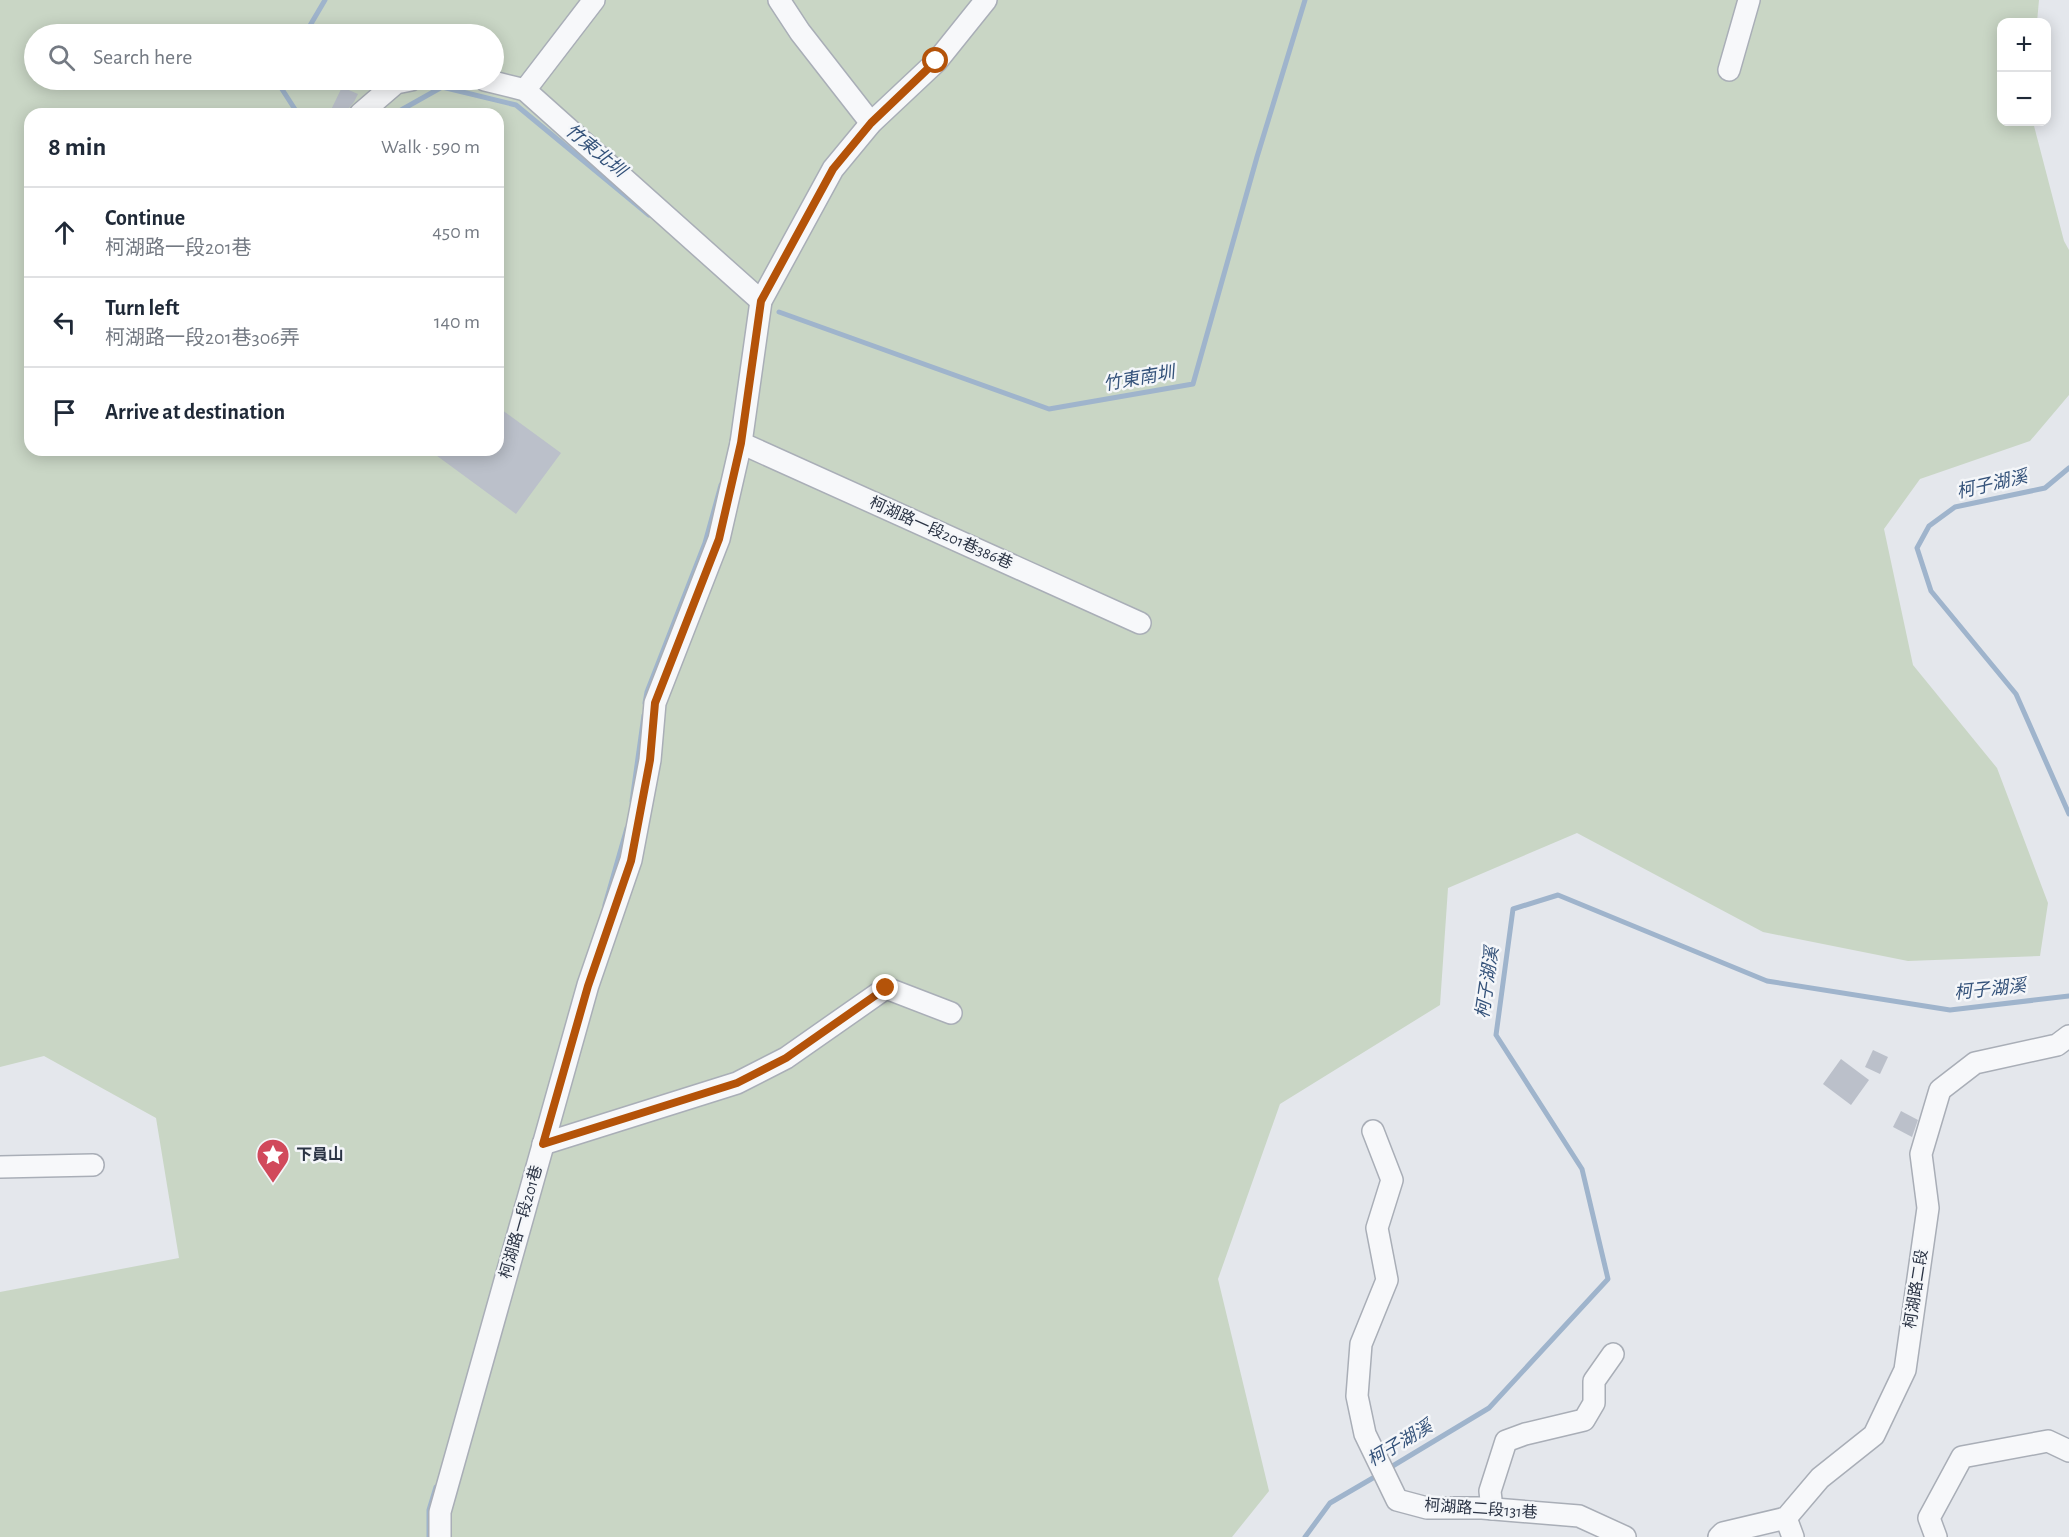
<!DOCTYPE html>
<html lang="en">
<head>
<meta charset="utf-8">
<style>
  body { margin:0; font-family:"Alegreya Sans","Noto Sans TC",sans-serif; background:#f6f6f7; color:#1f2937 }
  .controls { position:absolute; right:18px; top:18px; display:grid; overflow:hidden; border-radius:12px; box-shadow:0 3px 15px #0003 }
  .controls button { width:54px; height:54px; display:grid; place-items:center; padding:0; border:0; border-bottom:2px solid #e0e1e3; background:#fff; color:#1f2937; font:30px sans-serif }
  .stop { position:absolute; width:18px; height:18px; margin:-14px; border:4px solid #b45309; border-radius:50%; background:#fff }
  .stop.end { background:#b45309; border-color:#fff; box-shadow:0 2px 6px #0008 }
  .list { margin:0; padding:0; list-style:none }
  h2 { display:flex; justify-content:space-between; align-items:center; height:78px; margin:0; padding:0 24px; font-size:26px }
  h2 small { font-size:20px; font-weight:400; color:#747a83 }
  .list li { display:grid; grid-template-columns:39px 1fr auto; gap:18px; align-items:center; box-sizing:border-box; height:90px; padding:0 24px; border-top:2px solid #e0e1e3 }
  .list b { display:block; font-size:22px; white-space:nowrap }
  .list p { margin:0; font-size:20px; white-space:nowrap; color:#747a83 }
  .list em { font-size:20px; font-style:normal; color:#747a83 }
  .icon { flex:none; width:33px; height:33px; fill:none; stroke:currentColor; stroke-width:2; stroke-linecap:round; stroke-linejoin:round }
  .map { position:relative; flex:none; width:2069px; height:1537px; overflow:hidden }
  .search { position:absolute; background:#fff; box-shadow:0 3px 15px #0003; left:24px; top:24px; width:480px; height:66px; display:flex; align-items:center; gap:15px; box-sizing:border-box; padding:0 21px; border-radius:33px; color:#747a83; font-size:22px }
  .panel { position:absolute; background:#fff; box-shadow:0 3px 15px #0003; left:24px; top:108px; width:480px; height:348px; border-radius:18px }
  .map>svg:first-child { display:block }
  .green { fill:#c9d6c5; fill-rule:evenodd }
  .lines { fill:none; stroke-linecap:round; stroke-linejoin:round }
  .stream { stroke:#9fb4cc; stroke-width:5 }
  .building { fill:#bbc0ca }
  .minor-casing { stroke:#a9aeb7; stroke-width:24 }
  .minor { stroke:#f7f8fa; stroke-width:21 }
  .route { stroke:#b45309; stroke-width:8 }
  .labels { text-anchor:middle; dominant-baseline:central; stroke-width:5; stroke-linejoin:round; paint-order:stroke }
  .street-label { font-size:16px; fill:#2b3445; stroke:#f4f6f9 }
  .poi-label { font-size:16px; font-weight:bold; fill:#2b3445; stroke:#f4f6f9; text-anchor:start }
  .water-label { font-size:18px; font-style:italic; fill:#34527a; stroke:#f4f6f9 }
</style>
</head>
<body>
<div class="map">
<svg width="2069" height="1537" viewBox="0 0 2069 1537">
  <rect width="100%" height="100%" fill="#e4e7ec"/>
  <path class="green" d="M0,0H2039L2037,22H2002V122H2033L2064,241L2069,250V395L2030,441L1920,479L1884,529L1913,665L1997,768L2048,903L2040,956L1908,961L1763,932L1577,833L1448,888L1440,1005L1280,1104L1218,1279L1269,1491L1232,1537H0V1292L179,1258L156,1118L44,1056L0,1067ZM34,34H494V80H34ZM30,114H498V450H30Z"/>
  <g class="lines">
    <g class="stream">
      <polyline points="305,34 325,0"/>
      <polyline points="280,80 278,83 298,114"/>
      <polyline points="394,114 442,87 516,105 649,215"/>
      <polyline points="779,312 1049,409 1193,384 1257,157 1305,0"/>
      <polyline points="2069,468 2045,488 1955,507 1929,526 1917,548 1931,591 2016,694 2069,814"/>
      <polyline points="645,703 647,692 705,543 721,485"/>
      <polyline points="632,801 644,715"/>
      <polyline points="605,905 627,828"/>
      <polyline points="1386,1470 1489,1408 1608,1279 1582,1169 1496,1035 1513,909 1558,895 1767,981 1950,1010 2069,996"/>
      <polyline points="429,1537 429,1510 436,1487"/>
      <polyline points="1305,1537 1330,1503 1378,1475"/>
    </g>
  </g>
  <g class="building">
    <polygon points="342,87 358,94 354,102 348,109 348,114 329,114"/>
    <polygon points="498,407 561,453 516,514 429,450 498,450"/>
    <polygon points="1873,1050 1888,1057 1880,1074 1865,1067"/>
    <polygon points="1841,1059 1869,1080 1851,1105 1823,1084"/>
    <polygon points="1901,1111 1918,1120 1912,1137 1893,1127"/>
  </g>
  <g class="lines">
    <g class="minor-casing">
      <g id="minor">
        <polyline points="779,0 800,32 871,123"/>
        <polyline points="1729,70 1749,0"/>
        <polyline points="485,80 525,90 761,301"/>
        <polyline points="525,90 594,0"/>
        <polyline points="360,114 396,83 411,80"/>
        <polyline points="741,443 1140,623"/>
        <polyline points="1373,1131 1392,1180 1377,1228 1387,1280 1361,1344 1357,1396 1365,1434 1397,1500 1427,1508 1482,1508 1579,1516 1625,1537"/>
        <polyline points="543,1144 737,1083 786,1058 886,988 951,1013"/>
        <polyline points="0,1167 93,1165"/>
        <polyline points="1492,1509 1490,1491 1506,1441 1525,1434 1584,1420 1594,1403 1594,1381 1613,1354"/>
        <polyline points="1786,1518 1793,1537"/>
        <polyline points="440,1537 440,1512 588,985 631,860 650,760 655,703 719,539 741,443 761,301 833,169 871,123 937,61 986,0"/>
        <polyline points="1719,1537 1723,1533 1786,1518 1820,1478 1874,1435 1905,1370 1928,1208 1921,1154 1940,1090 1975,1063 2057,1045 2069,1036"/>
        <polyline points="1936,1537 1929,1518 1962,1457 2048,1441 2069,1451"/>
      </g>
    </g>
    <use href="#minor" class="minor"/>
  </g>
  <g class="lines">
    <polyline class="route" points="886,988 786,1058 737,1083 543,1144 588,986 631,861 650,760 655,703 719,539 741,443 761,301 833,169 871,123 936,61"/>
  </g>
  <defs>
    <g id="sight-pin" transform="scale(1.725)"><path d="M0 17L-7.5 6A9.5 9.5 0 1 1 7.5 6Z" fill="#d1495b" stroke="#f4f6f9"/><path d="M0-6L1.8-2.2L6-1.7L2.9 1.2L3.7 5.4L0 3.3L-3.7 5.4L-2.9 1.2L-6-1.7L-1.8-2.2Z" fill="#fff"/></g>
  </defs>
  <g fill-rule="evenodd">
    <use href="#sight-pin" x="273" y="1155"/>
  </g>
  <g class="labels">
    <g class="street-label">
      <text transform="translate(941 533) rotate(24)">柯湖路一段201巷386巷</text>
      <text transform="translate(521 1222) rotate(-74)">柯湖路一段201巷</text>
      <text transform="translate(1916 1289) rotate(-81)">柯湖路二段</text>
      <text transform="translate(1481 1509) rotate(4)">柯湖路二段131巷</text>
    </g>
    <g class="poi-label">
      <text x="296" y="1155">下員山</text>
    </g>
    <g class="water-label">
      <text transform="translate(595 151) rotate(39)">竹東北圳</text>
      <text transform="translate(1139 379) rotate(-10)">竹東南圳</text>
      <text transform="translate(1992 485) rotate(-13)">柯子湖溪</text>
      <text transform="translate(1488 983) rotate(-82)">柯子湖溪</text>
      <text transform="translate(1990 990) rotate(-6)">柯子湖溪</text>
      <text transform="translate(1400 1444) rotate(-31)">柯子湖溪</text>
    </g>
  </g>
</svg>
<div class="controls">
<button>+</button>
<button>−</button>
</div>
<div class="stop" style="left:936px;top:61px"></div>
<div class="stop end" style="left:886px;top:988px"></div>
<div class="search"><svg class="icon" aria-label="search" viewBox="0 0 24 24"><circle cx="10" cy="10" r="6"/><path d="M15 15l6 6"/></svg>Search here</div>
<section class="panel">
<h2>8 min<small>Walk · 590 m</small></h2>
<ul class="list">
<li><svg class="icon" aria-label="ahead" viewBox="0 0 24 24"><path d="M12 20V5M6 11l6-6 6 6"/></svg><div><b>Continue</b><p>柯湖路一段201巷</p></div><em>450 m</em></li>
<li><svg class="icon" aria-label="left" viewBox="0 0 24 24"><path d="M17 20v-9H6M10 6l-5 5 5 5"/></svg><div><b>Turn left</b><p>柯湖路一段201巷306弄</p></div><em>140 m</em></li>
<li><svg class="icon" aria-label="arrive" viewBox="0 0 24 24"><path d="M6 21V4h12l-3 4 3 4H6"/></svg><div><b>Arrive at destination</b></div></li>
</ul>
</section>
</div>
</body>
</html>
